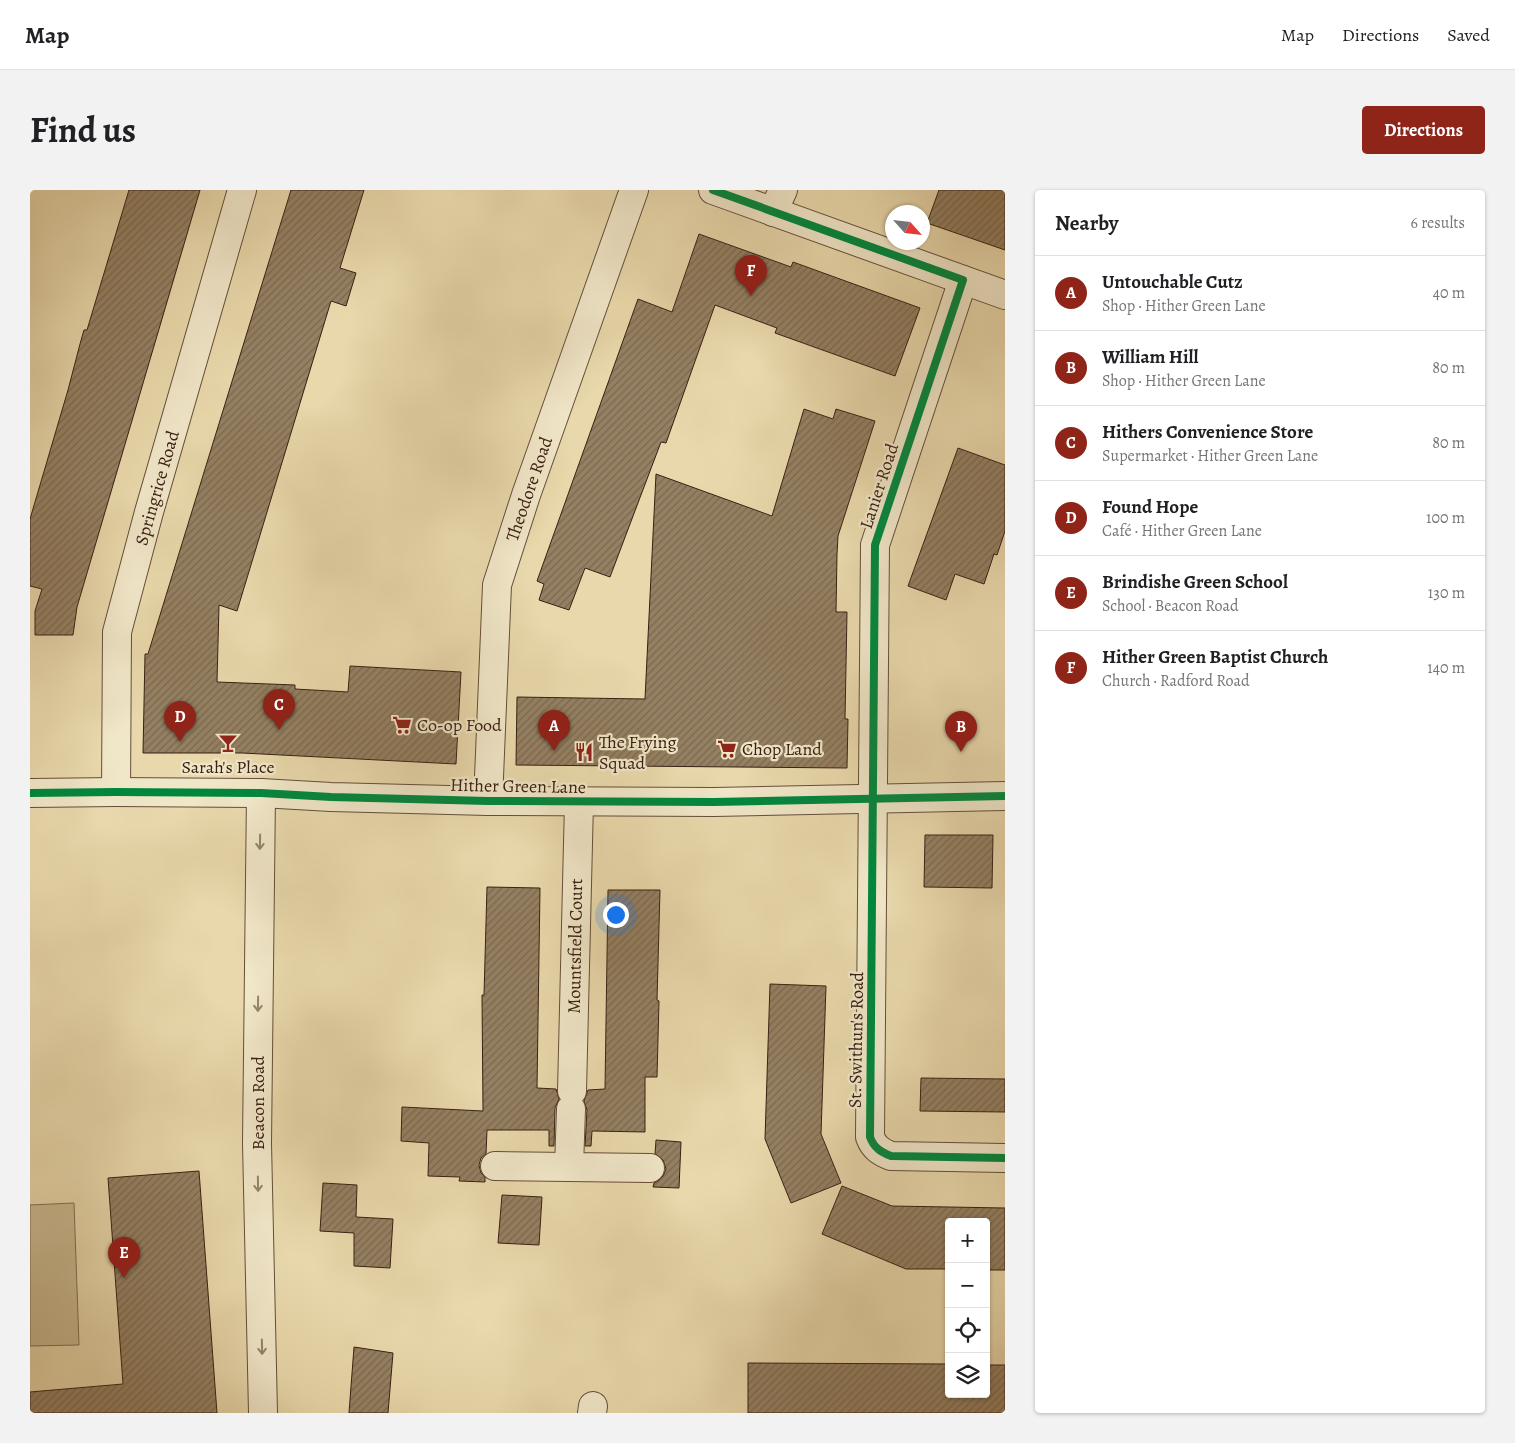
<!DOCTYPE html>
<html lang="en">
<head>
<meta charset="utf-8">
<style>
  body { margin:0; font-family:Alegreya,serif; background:#f2f2f2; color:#202124 }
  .controls { position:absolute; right:15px; bottom:15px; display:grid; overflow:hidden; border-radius:5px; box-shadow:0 1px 4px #0004 }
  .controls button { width:45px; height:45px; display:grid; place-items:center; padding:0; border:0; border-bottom:1px solid #e0e0e0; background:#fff; color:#202124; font:25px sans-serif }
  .compass { position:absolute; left:855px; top:15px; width:45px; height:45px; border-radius:50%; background:#fff; box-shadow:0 1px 4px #0004; rotate:117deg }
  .you { position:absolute; left:585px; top:724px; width:18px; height:18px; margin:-12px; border:4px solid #fff; border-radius:50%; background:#1a73e8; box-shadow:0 0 0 8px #1a73e833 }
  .badge { display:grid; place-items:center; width:32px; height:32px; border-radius:50%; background:#8f2418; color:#fff; font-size:16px; font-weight:700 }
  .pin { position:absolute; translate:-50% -41px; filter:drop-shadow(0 1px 2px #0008) }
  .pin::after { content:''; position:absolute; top:26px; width:18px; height:15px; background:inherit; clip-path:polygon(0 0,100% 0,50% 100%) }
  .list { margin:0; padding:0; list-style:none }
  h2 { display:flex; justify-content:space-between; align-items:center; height:65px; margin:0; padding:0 20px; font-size:21px }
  h2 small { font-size:16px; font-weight:400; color:#757577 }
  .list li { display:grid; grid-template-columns:32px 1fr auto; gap:15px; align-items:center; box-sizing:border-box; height:75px; padding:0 20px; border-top:1px solid #e0e0e0 }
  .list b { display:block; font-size:19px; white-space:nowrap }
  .list p { margin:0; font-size:16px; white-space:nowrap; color:#757577 }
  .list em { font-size:16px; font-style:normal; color:#757577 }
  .icon { flex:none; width:28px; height:28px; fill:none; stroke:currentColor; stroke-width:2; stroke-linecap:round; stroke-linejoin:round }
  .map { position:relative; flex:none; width:975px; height:1223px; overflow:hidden; border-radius:5px }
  header { display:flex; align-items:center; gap:30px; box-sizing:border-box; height:70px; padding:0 25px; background:#fff; border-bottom:1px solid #e0e0e0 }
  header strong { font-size:24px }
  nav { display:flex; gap:28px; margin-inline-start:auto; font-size:18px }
  .intro { display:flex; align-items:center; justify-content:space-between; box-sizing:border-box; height:120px; padding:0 30px }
  h1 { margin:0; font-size:35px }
  .button { padding:12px 22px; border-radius:5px; background:#8f2418; color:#fff; font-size:18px; font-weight:700 }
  main { display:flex; gap:30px; padding:0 30px }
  aside { flex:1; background:#fff; border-radius:5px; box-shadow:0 1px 4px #0004 }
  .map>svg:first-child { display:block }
  .park { fill:#cab991; stroke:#826c52 }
  .building { fill:url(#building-hatch); stroke:#392013 }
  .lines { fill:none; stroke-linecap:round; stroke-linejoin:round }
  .minor-casing { stroke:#654e39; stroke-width:30 }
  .tertiary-casing { stroke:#654e39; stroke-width:30 }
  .minor { stroke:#f0e6c8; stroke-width:28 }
  .tertiary { stroke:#f0e6c8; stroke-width:28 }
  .cycleway-casing { stroke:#f0e6c8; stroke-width:11 }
  .cycleway { stroke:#00873e; stroke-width:8 }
  .oneway { stroke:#94836e }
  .labels { text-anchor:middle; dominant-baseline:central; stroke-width:4.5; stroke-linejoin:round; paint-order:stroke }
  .street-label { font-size:18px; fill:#392013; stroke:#f0e6c8 }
  .poi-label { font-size:18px; fill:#392013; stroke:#f0e6c8; text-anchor:start }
</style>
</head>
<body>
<header>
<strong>Map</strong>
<nav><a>Map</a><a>Directions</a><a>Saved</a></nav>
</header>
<div class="intro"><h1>Find us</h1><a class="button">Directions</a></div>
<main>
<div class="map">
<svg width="975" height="1223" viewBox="0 0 975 1223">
  <defs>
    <pattern id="building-hatch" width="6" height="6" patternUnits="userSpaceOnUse" patternTransform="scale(1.25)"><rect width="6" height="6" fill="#948062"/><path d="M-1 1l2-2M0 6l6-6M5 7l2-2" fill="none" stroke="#7a6850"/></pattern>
  </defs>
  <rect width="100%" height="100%" fill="#e8d8ab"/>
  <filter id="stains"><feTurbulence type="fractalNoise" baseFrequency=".004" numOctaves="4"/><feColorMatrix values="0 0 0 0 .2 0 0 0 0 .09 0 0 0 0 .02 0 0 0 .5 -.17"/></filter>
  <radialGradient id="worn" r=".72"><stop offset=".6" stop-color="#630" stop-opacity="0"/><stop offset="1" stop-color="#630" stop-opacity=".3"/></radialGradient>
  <polygon class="park" points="44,1013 49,1155 0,1156 0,1015"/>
  <g class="building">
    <polygon points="99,0 170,0 47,417 43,445 5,445 5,421 12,399 0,396 0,329 38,200 50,154 54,140 57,140"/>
    <polygon points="261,0 334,0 310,78 326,83 316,116 301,111 207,421 189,415 187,492 265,495 265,499 318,502 320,476 431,482 426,574 212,563 113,563 115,464 118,464"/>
    <polygon points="909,0 975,0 975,60 897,33"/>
    <polygon points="669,44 761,77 763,72 890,118 865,186 745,143 747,138 685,115 636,253 631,252 580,387 555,378 539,420 509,410 514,394 507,391 608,109 642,122"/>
    <polygon points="774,219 803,229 806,219 845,231 808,346 807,364 806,422 817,422 815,529 818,529 817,578 486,575 487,507 615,509 626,284 742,326"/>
    <polygon points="928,258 975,275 975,341 967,365 964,364 954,394 925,384 916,410 878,396"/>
    <polygon points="895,645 963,645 962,698 894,697"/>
    <polygon points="457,697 510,698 507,898 526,899 529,909 525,918 524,956 519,956 519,940 457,940 456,964 451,968 449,975 451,983 455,987 455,992 429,991 430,987 398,986 399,953 371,951 372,917 453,921 452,805 454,805"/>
    <polygon points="578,700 630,700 627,810 629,811 627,887 615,887 615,942 562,941 561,956 555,956 557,920 554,911 558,900 575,899"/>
    <polygon points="740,794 796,796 791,944 811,993 761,1013 735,949"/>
    <polygon points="891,888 975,889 975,922 890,921"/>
    <polygon points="626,950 651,952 649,998 623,997 624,993 628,991 633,986 636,979 633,970 625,964"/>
    <polygon points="169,981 187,1223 0,1223 0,1202 93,1194 78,988"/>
    <polygon points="293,993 327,995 326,1027 363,1029 360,1078 324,1076 324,1043 290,1041"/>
    <polygon points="812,996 862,1016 975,1018 975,1080 956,1080 956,1032 919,1032 919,1079 876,1079 792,1044"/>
    <polygon points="472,1005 512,1007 509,1055 468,1053"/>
    <polygon points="324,1157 363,1163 358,1223 319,1223"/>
    <polygon points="718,1173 919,1174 919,1204 956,1204 956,1175 975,1175 975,1223 718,1223"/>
  </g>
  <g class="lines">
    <g class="minor-casing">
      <g id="minor">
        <polyline points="683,0 975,105"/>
        <polyline points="743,22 753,0"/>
        <path d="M933,90L845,355L840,947C844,958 851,962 861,966L975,968"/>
        <polyline points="86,602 87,442 119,322 212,0"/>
        <polyline points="231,603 227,953 233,1223"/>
        <polyline points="458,611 467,395 496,305 604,0"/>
        <polyline points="542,901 549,612"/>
        <polyline points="541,919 539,977 620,978"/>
        <polyline points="465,976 539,977"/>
        <polyline points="562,1223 563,1216"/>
      </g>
    </g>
    <g class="tertiary-casing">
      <polyline id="tertiary" points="0,603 86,602 231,603 301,607 458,611 684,612 975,606"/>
    </g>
    <use href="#minor" class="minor"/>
    <use href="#tertiary" class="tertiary"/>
    <g class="cycleway-casing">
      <g id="cycleway">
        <path d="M683,0L933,90L845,355L840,947C844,958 851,962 861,966L975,968"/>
        <polyline points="0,603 86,602 231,603 301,607 458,611 684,612 975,606"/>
      </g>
    </g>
    <use href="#cycleway" class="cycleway"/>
  </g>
  <defs><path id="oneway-shaft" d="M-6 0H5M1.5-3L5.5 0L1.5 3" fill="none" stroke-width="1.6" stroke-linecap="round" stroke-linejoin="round" transform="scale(1.25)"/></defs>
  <g class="oneway">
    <use href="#oneway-shaft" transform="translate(230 652) rotate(91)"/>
    <use href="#oneway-shaft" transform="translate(228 814) rotate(91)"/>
    <use href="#oneway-shaft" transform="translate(228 994) rotate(89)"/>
    <use href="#oneway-shaft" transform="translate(232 1157) rotate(89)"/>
  </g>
  <defs>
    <g id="supermarket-bare" transform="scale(1.5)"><path d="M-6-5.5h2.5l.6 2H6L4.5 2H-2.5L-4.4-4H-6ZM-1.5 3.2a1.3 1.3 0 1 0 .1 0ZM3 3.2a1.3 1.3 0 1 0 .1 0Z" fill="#8f2418" stroke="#f0e6c8" stroke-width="2.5" paint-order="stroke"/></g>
    <g id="bar-bare" transform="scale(1.5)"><path d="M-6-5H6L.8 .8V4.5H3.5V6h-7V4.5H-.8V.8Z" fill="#8f2418" stroke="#f0e6c8" stroke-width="2.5" paint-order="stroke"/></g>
    <g id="restaurant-bare" transform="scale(1.5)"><path d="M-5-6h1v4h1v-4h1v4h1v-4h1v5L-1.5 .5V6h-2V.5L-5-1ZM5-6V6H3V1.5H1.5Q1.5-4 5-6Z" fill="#8f2418" stroke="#f0e6c8" stroke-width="2.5" paint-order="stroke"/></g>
  </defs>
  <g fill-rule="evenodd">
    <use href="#supermarket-bare" x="372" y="535"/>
    <use href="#bar-bare" x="198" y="553"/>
    <use href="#supermarket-bare" x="697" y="559"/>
    <use href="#restaurant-bare" x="554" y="562"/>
  </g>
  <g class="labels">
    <g class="street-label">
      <text transform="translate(849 296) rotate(-72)">Lanier Road</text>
      <text transform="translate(127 298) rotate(-74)">Springrice Road</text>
      <text transform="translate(499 299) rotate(-71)">Theodore Road</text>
      <text transform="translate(488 596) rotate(1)">Hither Green Lane</text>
      <text transform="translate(545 756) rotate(-89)">Mountsfield Court</text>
      <text transform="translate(826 850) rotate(-89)">St. Swithun's Road</text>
      <text transform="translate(228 913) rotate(-90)">Beacon Road</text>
    </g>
    <g class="poi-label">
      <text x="387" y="535">Co-op Food</text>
      <text x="569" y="552">The Frying<tspan x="569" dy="21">Squad</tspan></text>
      <text x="712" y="559">Chop Land</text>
      <text x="198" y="577" text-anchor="middle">Sarah's Place</text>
    </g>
  </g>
  <rect width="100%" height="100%" filter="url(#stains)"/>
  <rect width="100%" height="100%" fill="url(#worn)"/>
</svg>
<div class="controls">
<button>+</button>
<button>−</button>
<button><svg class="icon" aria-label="locate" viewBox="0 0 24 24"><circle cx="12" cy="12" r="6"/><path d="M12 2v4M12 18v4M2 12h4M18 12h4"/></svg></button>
<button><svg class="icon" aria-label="layers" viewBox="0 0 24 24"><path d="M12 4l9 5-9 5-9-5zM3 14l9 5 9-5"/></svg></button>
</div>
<svg class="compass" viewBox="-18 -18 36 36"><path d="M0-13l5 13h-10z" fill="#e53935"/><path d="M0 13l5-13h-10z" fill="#757577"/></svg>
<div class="you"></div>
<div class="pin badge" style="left:524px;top:561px">A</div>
<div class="pin badge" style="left:931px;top:562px">B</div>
<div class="pin badge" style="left:249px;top:540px">C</div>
<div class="pin badge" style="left:150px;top:552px">D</div>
<div class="pin badge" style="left:94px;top:1088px">E</div>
<div class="pin badge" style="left:721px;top:106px">F</div>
</div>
<aside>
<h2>Nearby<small>6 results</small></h2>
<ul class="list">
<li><span class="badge">A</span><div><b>Untouchable Cutz</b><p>Shop · Hither Green Lane</p></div><em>40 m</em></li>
<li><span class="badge">B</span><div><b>William Hill</b><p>Shop · Hither Green Lane</p></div><em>80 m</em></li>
<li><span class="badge">C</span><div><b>Hithers Convenience Store</b><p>Supermarket · Hither Green Lane</p></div><em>80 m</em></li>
<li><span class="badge">D</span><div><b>Found Hope</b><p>Café · Hither Green Lane</p></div><em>100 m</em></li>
<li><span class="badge">E</span><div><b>Brindishe Green School</b><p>School · Beacon Road</p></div><em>130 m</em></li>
<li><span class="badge">F</span><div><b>Hither Green Baptist Church</b><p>Church · Radford Road</p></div><em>140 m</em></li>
</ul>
</aside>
</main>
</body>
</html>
